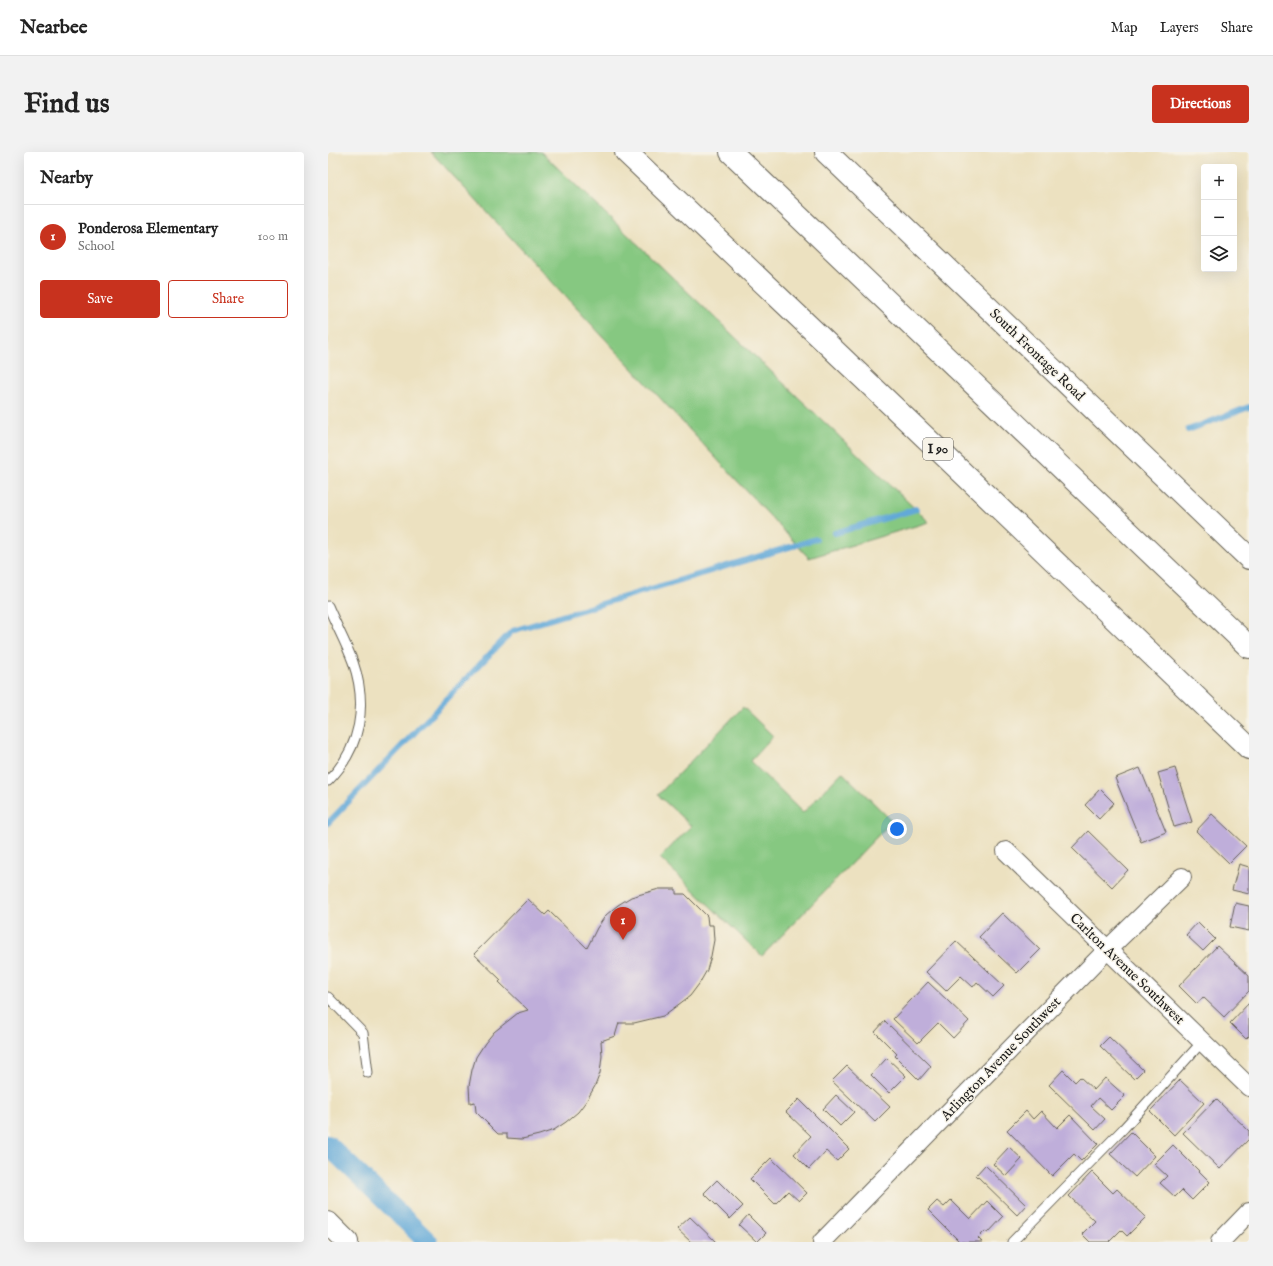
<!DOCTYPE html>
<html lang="en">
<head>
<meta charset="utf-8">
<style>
  body { margin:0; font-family:"IM FELL English",serif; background:#f2f2f2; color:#222 }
  .controls { position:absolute; right:12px; top:12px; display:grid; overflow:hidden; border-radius:4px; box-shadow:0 4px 16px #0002 }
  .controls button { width:36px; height:36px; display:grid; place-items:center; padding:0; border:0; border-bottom:1px solid #e0e0e0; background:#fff; color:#222; font:20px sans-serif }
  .you { position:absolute; left:569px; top:677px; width:14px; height:14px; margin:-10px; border:3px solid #fff; border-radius:50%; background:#1a73e8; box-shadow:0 0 0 6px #1a73e833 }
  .badge { display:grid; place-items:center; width:26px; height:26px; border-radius:50%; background:#c8321e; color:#fff; font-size:13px; font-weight:700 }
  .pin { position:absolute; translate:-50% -33px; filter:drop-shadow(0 1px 2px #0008) }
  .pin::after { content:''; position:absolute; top:21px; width:14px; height:12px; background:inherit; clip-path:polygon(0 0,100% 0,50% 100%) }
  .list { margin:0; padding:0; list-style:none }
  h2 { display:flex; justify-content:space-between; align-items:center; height:52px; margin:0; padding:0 16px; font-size:17px }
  h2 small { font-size:13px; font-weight:400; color:#767676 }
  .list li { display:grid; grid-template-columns:26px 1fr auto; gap:12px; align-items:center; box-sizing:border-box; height:64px; padding:0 16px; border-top:1px solid #e0e0e0 }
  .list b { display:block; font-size:15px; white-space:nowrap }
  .list p { margin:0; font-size:13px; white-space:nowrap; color:#767676 }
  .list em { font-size:13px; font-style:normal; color:#767676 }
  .actions { display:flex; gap:8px; padding:12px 16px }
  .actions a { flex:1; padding:9px 0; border:1px solid #c8321e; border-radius:4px; text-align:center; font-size:14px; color:#c8321e }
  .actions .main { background:#c8321e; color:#fff }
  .icon { flex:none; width:22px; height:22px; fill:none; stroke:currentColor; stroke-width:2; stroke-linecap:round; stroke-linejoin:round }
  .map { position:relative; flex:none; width:921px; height:1090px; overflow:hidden; border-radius:4px }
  header { display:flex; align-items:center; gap:24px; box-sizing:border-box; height:56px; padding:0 20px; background:#fff; border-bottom:1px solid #e0e0e0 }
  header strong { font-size:19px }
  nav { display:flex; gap:22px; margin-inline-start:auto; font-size:14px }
  .intro { display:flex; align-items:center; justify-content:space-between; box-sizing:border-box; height:96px; padding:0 24px }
  h1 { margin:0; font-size:28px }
  .button { padding:10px 18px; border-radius:4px; background:#c8321e; color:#fff; font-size:14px; font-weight:700 }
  main { display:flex; gap:24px; padding:0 24px }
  aside { flex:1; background:#fff; border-radius:4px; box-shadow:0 4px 16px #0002 }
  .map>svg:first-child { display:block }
  .green { fill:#86c881; stroke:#51724e }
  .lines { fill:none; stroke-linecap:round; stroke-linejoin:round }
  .stream { stroke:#62a9d8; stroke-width:6 }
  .canal { stroke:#62a9d8; stroke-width:20 }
  .building { fill:#bfaeda }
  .lane-casing { stroke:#656155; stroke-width:11 }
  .street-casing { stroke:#656155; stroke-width:20 }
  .secondary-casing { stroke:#656155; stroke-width:24 }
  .highway-casing { stroke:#656155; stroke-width:24 }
  .lane { stroke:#fff; stroke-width:9 }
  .street { stroke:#fff; stroke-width:18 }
  .secondary { stroke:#fff; stroke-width:22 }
  .highway { stroke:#fff; stroke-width:22 }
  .labels { text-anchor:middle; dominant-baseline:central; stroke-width:3; stroke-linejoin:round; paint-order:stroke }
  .shield { fill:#f7f3e8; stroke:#5e5c59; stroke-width:1 }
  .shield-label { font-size:13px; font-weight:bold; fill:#1c1c1c }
  .street-label { font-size:14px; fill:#1c1c1c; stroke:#f7f3e8 }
</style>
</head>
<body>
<header>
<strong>Nearbee</strong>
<nav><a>Map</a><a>Layers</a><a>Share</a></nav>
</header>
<div class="intro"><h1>Find us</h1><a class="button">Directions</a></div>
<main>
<aside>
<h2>Nearby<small></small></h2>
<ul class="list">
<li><span class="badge">1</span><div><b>Ponderosa Elementary</b><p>School</p></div><em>100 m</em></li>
</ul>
<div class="actions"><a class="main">Save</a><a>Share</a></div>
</aside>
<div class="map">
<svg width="921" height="1090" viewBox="0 0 921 1090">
  <rect width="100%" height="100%" fill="#f7f3e8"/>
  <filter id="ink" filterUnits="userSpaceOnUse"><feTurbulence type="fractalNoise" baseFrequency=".025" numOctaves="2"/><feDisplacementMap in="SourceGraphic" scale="8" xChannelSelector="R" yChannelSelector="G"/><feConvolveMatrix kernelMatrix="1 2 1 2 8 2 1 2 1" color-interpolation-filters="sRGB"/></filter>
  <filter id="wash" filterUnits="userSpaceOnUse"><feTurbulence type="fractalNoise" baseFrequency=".012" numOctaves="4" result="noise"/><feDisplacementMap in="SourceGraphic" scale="16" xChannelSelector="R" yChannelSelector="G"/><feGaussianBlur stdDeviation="0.9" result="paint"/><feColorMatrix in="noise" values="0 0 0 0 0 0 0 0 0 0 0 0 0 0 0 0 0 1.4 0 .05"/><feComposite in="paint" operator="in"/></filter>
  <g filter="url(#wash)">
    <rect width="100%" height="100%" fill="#ece1c0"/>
    <g class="green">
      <polygon points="103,0 213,0 601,370 481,406"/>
      <polygon points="415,555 445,584 422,609 475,661 514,620 564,669 434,804 332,706 363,674 330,643"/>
    </g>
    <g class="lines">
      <g class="stream">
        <polyline points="860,278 921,255"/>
        <polyline points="507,381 588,357"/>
        <polyline points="0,671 184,479 488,387"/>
      </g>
      <polyline class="canal" points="0,993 100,1090"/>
    </g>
    <g id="blocks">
      <g class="building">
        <polygon points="812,616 838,680 813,690 787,626"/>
        <polygon points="847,616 864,670 846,675 830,621"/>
        <polygon points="772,637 786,651 771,667 757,653"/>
        <polygon points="884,662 918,694 901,711 868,679"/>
        <polygon points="760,679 800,718 784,735 744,696"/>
        <polygon points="911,712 921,715 921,742 904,738"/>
        <polygon points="331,737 348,737 348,742 357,742 379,764 380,773 385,773 386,788 383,804 379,818 371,832 362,844 335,864 306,871 291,871 287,884 273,889 274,904 272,921 267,934 259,948 250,960 238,970 226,978 211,983 194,987 179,986 179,982 170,982 148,960 147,950 142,951 141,934 144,918 148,905 157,891 166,880 190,861 200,858 171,830 173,828 146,802 200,747 217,763 221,759 259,796 269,776 278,763 290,753 303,745"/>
        <polygon points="907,751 921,754 921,779 902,775"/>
        <polygon points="674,761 712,798 689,821 651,785"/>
        <polygon points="870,770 887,787 875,799 858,783"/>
        <polygon points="628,789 676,834 665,845 649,830 645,835 633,824 618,839 598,820"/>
        <polygon points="889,794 921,824 921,839 896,865 875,845 869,852 851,834"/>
        <polygon points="600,830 641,869 625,886 610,871 590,891 565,867"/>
        <polygon points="921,851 921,884 918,887 902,871"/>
        <polygon points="557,869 603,914 591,928 567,904 569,902 547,880"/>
        <polygon points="781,885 815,918 806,927 772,894"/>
        <polygon points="559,906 578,924 561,941 543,923"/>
        <polygon points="519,914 562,955 547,970 504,929"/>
        <polygon points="735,918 747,930 752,925 766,938 777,926 797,944 783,958 770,946 763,954 777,967 767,978 721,933"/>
        <polygon points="852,928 876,951 846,983 822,959"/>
        <polygon points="508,943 526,960 512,974 495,957"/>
        <polygon points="471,947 521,997 509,1009 498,999 481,1017 466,1002 483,984 458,960"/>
        <polygon points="888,947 921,979 921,987 892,1017 855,981"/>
        <polygon points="698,959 705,967 713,959 729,976 742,963 770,992 753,1009 746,1002 724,1024 679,978"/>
        <polygon points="803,980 827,1004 807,1025 782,1002"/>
        <polygon points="845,993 882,1030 864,1048 854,1038 847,1045 832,1031 839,1024 826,1012"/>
        <polygon points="681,995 694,1007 678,1024 665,1012"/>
        <polygon points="443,1006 479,1041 471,1049 460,1039 447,1052 422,1027"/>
        <polygon points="657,1013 698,1053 689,1063 648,1023"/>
        <polygon points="764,1020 785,1041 789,1037 818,1065 799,1084 793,1078 781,1090 762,1090 754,1082 767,1069 741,1044"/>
        <polygon points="389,1028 415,1054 402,1067 376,1041"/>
        <polygon points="623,1048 642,1067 659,1049 675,1065 660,1081 657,1079 650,1086 654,1090 632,1090 600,1058 609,1049 616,1055"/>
        <polygon points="420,1063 438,1081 429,1090 411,1073"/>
        <polygon points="362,1065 388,1090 363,1090 349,1077"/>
      </g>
    </g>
  </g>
  <g filter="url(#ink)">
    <use href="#blocks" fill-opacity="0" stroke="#656155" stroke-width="1"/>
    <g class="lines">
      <g class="lane-casing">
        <g id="lane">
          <path d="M0,454C8,473 18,491 25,510C40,553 33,596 0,629"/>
          <polyline points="0,845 35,881 40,921"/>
          <polyline points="684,1090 796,976 874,890"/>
        </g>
      </g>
      <g class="street-casing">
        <g id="street">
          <polyline points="678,699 921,935"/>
          <polyline points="494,1090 779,798 854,725"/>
          <polyline points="892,1090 921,1060"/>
        </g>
      </g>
      <g class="secondary-casing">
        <g id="secondary">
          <polyline points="498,0 921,406"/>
          <polyline points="0,1071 19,1090"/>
        </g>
      </g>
      <g class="highway-casing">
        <g id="highway">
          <polyline points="298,0 618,305 921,596"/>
          <polyline points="403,0 921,495"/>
        </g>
      </g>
      <use href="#lane" class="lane"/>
      <use href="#street" class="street"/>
      <use href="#secondary" class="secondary"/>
      <use href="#highway" class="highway"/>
    </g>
  </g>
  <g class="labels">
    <rect class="shield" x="595" y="286" width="30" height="22" rx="3"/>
    <g class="shield-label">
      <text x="610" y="297">I 90</text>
    </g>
    <g class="street-label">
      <text transform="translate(709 203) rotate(44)">South Frontage Road</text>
      <text transform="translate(799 817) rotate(44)">Carlton Avenue Southwest</text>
      <text transform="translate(673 907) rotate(-46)">Arlington Avenue Southwest</text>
    </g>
  </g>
</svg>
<div class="controls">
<button>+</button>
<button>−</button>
<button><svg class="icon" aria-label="layers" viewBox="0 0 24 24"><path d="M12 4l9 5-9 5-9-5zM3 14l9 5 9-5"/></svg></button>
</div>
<div class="you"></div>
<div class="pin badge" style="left:295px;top:788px">1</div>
</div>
</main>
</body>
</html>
